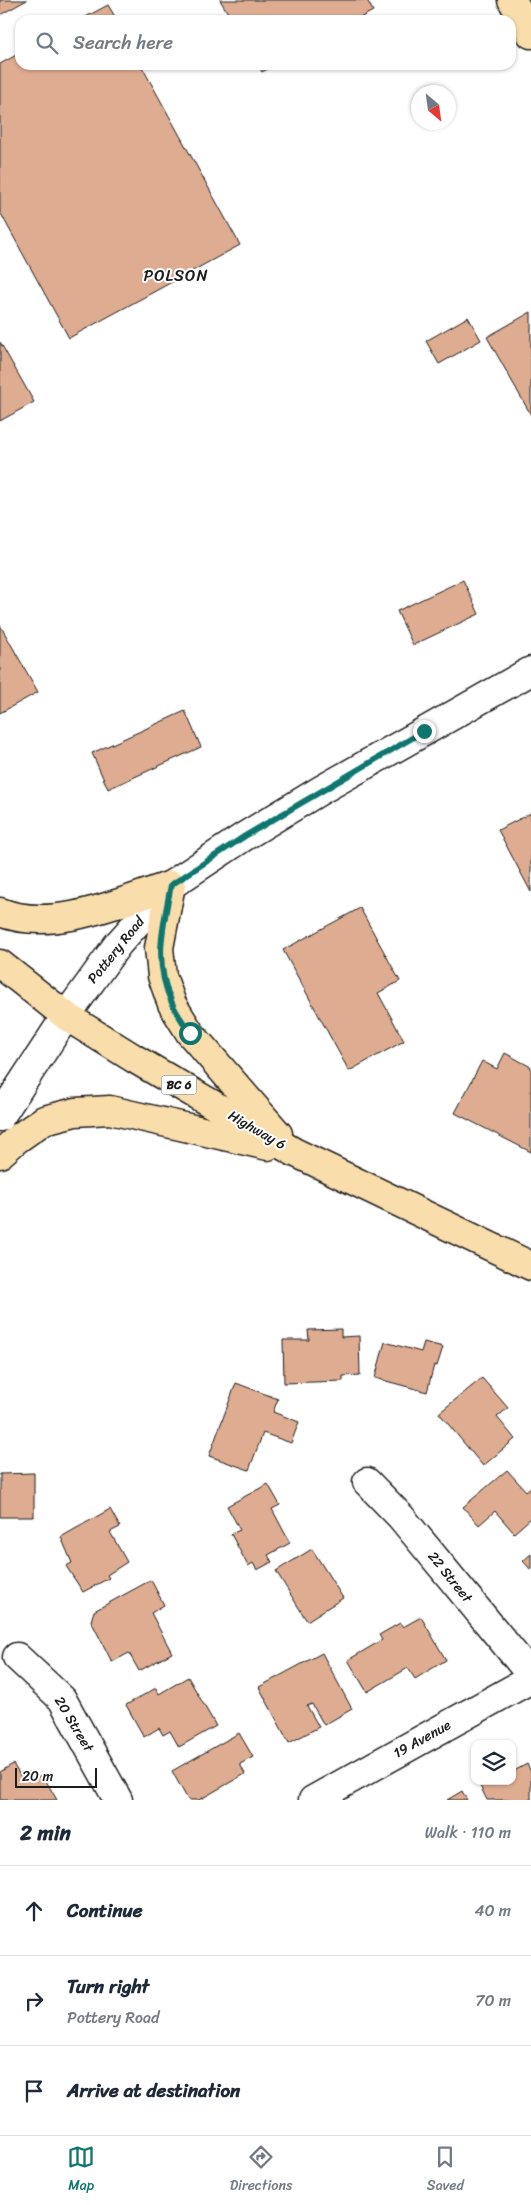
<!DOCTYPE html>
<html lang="en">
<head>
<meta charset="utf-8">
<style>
  body { margin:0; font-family:Sriracha,sans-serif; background:#f2f2f3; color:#1f2937 }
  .controls { position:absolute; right:15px; bottom:15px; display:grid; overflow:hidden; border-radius:10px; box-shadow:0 1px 4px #0004 }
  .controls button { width:45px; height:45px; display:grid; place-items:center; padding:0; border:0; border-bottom:1px solid #e0e1e3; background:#fff; color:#1f2937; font:25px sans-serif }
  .compass { position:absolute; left:411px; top:85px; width:45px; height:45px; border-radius:50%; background:#fff; box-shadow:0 1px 4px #0004; rotate:151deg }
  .scale { position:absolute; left:15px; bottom:12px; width:82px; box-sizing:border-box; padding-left:5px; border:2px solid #1c1c1c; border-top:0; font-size:14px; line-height:18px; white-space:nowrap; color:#1c1c1c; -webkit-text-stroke:4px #fff; paint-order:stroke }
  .stop { position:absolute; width:15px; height:15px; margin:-11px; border:4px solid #0f766e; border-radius:50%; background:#fff }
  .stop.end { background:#0f766e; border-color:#fff; box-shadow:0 1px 5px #0008 }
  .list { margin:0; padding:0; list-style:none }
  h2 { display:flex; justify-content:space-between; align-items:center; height:65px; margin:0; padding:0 20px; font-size:21px }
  h2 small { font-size:16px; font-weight:400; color:#747a83 }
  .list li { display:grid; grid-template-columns:32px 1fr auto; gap:15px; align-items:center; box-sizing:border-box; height:90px; padding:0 20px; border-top:1px solid #e0e1e3 }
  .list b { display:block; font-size:19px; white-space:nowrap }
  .list p { margin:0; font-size:16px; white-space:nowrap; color:#747a83 }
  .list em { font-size:16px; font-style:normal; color:#747a83 }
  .icon { flex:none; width:28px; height:28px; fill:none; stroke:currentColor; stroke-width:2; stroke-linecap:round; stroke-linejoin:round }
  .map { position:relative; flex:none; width:531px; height:1800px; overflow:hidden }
  .search { position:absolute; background:#fff; box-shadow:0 1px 4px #0004; left:15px; right:15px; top:15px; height:55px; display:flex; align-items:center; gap:12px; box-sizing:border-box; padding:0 18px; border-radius:15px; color:#747a83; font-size:19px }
  .sheet { height:335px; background:#fff }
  nav { display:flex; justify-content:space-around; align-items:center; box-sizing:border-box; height:70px; border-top:1px solid #e0e1e3; background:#fff; font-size:14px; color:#747a83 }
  nav a { display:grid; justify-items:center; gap:2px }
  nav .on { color:#0f766e }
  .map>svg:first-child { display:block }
  .building { fill:#dead91; stroke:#1c1c1c }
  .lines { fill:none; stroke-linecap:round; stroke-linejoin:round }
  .minor-casing { stroke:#1c1c1c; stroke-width:31 }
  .major-casing { stroke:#1c1c1c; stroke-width:31 }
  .minor { stroke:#fff; stroke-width:28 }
  .major { stroke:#f9deab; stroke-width:28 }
  .route { stroke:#0f766e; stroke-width:6 }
  .labels { text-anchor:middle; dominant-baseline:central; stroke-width:4; stroke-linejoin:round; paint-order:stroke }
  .shield { fill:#fff; stroke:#606060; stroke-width:1 }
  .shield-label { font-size:12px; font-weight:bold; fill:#1c1c1c }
  .street-label { font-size:14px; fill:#1c1c1c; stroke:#fff }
  .quarter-label { font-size:16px; letter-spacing:1px; fill:#1c1c1c; stroke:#fff }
</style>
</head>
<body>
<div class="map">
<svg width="531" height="1800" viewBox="0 0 531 1800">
  <rect width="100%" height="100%" fill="#fff"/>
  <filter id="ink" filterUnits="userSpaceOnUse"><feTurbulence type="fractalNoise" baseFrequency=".02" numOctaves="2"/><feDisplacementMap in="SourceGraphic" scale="10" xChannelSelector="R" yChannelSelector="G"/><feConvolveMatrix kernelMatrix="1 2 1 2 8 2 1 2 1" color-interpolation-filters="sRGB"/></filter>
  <g filter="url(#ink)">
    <g class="building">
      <polygon points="0,0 27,0 0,15"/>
      <polygon points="220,0 367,0 373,11 356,20 232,20"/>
      <polygon points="108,5 117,20 80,20"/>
      <polygon points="20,53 20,65 141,65 240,245 69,338 0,212 0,64"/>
      <polygon points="258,65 275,65 262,72"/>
      <polygon points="531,312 531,415 487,337"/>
      <polygon points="468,317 481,340 439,364 426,341"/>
      <polygon points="0,342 34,402 0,421"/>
      <polygon points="463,580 479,614 413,645 397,611"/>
      <polygon points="0,625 38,692 0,713"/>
      <polygon points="185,711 201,747 108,789 92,753"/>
      <polygon points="531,813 531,892 498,830"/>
      <polygon points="360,908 400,981 378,993 404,1041 349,1071 283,950"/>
      <polygon points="505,1053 531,1067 531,1152 455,1113 482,1061 497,1069"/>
      <polygon points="341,1329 341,1337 359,1336 360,1375 343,1376 343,1381 284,1383 283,1340 309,1340 308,1330"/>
      <polygon points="385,1342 421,1352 424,1342 443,1347 437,1366 434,1365 427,1392 375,1378"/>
      <polygon points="482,1378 508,1408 497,1417 515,1439 483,1466 439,1413"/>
      <polygon points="236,1383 278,1399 273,1412 299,1422 291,1443 263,1433 249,1470 209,1456"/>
      <polygon points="507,1470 526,1491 531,1487 531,1518 514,1533 495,1511 479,1525 463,1507"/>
      <polygon points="34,1473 34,1517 0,1517 0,1474"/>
      <polygon points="268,1484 280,1505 272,1509 290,1543 268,1555 272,1562 257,1570 253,1563 248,1566 231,1534 240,1530 227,1506"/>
      <polygon points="110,1509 120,1527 110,1532 127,1562 107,1575 109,1578 83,1592 66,1566 72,1563 61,1537"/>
      <polygon points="312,1549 343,1598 307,1621 276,1571"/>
      <polygon points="531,1554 531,1570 523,1561"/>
      <polygon points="151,1580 164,1605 151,1613 172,1653 139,1671 129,1653 112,1662 91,1621 94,1611"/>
      <polygon points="421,1617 446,1660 415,1679 408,1668 367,1692 348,1660 382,1640 379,1635 400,1623 403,1627"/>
      <polygon points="322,1653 352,1709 324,1725 312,1704 307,1706 319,1727 289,1743 259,1687"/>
      <polygon points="188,1677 216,1726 179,1747 170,1731 163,1735 159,1728 144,1737 126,1705 156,1688 159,1694"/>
      <polygon points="239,1733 253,1757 240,1764 245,1774 199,1800 188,1800 172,1771"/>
      <polygon points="13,1764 21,1777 29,1772 33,1780 42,1774 57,1800 0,1800 0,1772"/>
      <polygon points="527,1764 531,1772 531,1800 487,1800 479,1784 485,1781 512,1781 512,1768 514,1771"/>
      <polygon points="462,1791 467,1800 447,1800"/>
    </g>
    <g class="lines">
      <g class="minor-casing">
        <g id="minor">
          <polyline points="0,1117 66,1016 118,944 171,885 245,836 321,790 531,671"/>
          <polyline points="367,1482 401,1517 531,1675"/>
          <polyline points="17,1657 62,1699 118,1800"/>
          <polyline points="313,1800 531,1679"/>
        </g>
      </g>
      <g class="major-casing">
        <g id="major">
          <polyline points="512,0 531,34"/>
          <path d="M0,912C53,933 120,902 171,885L159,948L162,976L172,1004L190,1033L278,1134"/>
          <polyline points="0,964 66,1016 135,1059 294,1152 531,1266"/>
          <polyline points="0,1154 17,1139 44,1120 75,1112 110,1110 268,1146"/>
        </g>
      </g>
      <use href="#minor" class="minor"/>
      <use href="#major" class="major"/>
    </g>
  </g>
  <g class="lines" filter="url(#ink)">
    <path class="route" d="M190,1033C184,1023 176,1013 172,1003C153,962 163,927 171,885L245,836L424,731"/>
  </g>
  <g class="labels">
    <rect class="shield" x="161.5" y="1075.5" width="35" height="19" rx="4"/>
    <g class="shield-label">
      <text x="179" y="1085">BC 6</text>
    </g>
    <g class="street-label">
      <text transform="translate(116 950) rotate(-51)">Pottery Road</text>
      <text transform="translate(257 1130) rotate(30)">Highway 6</text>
      <text transform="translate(450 1577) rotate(51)">22 Street</text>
      <text transform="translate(74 1724) rotate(59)">20 Street</text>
      <text transform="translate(422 1739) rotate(-29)">19 Avenue</text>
    </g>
    <g class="quarter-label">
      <text x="176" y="275">POLSON</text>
    </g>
  </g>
</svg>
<div class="controls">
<button><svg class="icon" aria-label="layers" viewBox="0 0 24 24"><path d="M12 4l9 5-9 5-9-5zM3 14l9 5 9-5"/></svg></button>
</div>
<svg class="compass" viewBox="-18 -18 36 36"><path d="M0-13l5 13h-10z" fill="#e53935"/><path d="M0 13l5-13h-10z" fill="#747a83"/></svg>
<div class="scale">20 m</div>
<div class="stop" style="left:190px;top:1033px"></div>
<div class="stop end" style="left:424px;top:731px"></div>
<div class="search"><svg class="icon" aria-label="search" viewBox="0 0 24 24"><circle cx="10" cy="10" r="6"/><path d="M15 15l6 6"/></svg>Search here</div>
</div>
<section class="sheet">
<h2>2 min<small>Walk · 110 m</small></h2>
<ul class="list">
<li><svg class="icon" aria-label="ahead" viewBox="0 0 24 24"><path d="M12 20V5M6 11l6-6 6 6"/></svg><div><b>Continue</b></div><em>40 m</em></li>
<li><svg class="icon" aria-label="right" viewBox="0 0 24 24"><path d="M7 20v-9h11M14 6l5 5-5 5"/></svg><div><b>Turn right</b><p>Pottery Road</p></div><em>70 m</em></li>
<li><svg class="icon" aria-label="arrive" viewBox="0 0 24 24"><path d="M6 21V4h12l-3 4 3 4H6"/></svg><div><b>Arrive at destination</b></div></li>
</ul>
</section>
<nav>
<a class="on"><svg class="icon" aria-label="map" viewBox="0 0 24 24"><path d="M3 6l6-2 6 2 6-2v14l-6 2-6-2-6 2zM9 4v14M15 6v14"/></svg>Map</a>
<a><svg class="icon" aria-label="directions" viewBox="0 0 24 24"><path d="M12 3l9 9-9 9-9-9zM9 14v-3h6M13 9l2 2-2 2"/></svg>Directions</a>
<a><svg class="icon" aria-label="saved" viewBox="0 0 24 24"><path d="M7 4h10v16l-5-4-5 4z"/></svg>Saved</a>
</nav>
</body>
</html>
